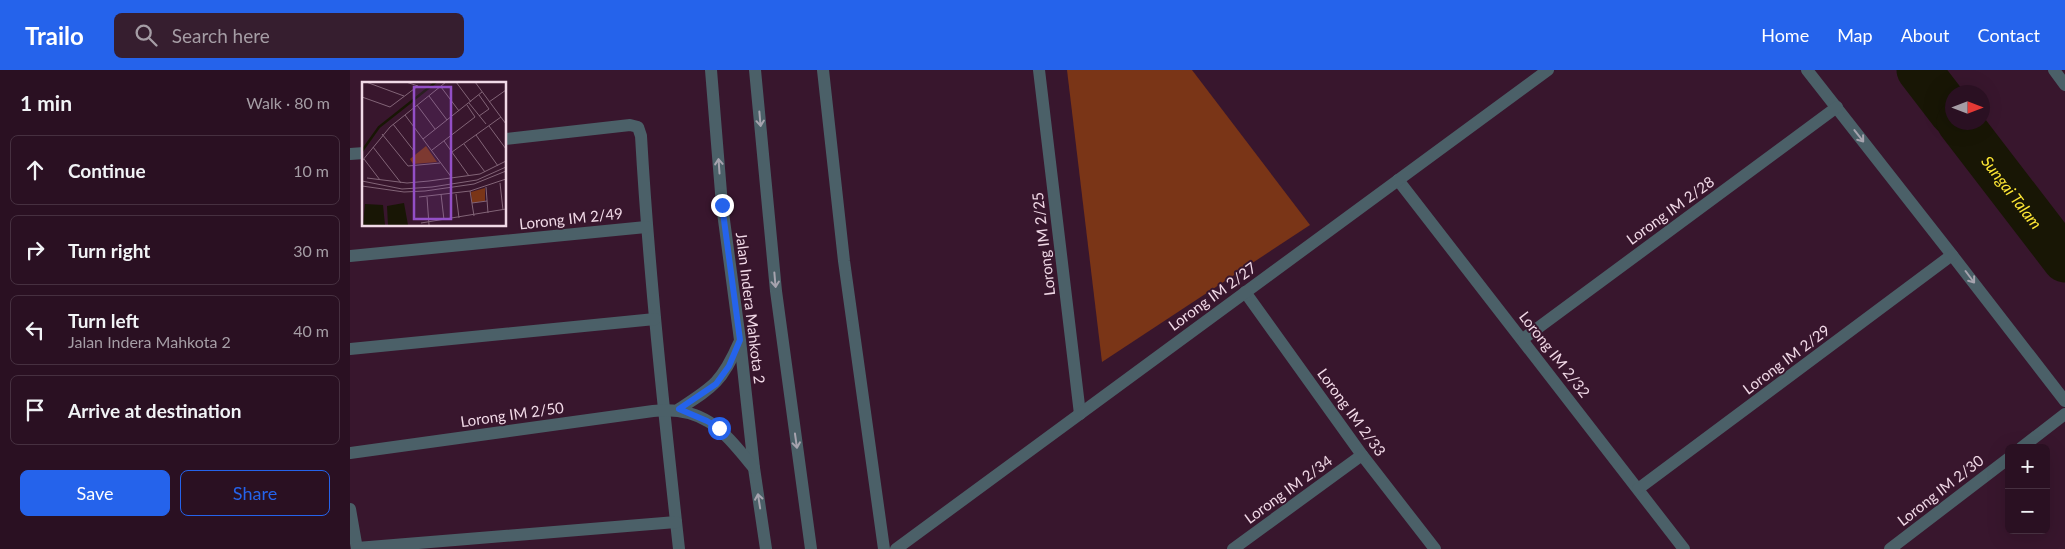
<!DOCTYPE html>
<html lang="en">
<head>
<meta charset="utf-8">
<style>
  body { margin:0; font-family:Lato,sans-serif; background:#361e2f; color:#f1f3f6 }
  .controls { position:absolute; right:15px; bottom:15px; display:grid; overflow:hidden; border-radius:8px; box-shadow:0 5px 20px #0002 }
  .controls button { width:45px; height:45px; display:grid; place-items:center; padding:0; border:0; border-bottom:1px solid #463040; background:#2a1022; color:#f1f3f6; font:25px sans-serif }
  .compass { position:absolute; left:1595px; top:15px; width:45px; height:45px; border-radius:50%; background:#2a1022; box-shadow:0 5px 20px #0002; rotate:90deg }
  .stop { position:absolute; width:15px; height:15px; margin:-11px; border:4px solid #2563eb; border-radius:50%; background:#fff }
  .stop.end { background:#2563eb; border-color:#fff; box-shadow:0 1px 5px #0008 }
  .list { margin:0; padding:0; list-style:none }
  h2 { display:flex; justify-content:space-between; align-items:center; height:65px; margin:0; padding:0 20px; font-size:21px }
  h2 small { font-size:16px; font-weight:400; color:#a59da5 }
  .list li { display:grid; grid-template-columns:32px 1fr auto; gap:15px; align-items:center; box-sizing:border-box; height:70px; margin:0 10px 10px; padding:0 10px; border:1px solid #463040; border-radius:8px }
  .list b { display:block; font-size:19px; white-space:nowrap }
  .list p { margin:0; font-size:16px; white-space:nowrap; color:#a59da5 }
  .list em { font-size:16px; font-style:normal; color:#a59da5 }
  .actions { display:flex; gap:10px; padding:15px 20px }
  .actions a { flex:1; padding:11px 0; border:1px solid #2563eb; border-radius:8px; text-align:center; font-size:18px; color:#2563eb }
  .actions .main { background:#2563eb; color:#fff }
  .icon { flex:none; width:28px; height:28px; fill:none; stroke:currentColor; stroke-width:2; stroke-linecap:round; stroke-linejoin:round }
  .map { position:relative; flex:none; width:1715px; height:479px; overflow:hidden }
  header { display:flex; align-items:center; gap:30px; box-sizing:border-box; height:70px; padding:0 25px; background:#2563eb; color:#fff }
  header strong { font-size:24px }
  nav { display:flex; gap:28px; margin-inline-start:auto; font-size:18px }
  .search { width:350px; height:45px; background:#361e2f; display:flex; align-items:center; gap:12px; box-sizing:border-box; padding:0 18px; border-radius:8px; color:#a59da5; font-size:19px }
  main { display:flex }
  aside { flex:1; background:#2a1022 }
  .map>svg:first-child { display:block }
  .green { fill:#7a3517 }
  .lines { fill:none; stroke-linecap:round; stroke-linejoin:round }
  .river { stroke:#181605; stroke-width:45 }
  .minor { stroke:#4b6068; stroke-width:12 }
  .oneway { stroke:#a6a3ae }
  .route { stroke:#2563eb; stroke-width:6 }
  .labels { text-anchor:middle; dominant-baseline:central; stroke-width:4; stroke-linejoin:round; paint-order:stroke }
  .street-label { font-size:15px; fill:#f1d9e7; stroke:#38162d }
  .water-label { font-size:16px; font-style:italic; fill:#fde735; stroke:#38162d }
  .inset-river { fill:none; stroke:#181605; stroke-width:2.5 }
  .inset-road { fill:none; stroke:#826477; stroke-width:1 }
  .view { fill:#934fc7; fill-opacity:0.15; stroke:#934fc7; stroke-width:2.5 }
  .inset-edge { fill:none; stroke:#f1d9e7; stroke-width:2.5 }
</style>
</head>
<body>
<header>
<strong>Trailo</strong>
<div class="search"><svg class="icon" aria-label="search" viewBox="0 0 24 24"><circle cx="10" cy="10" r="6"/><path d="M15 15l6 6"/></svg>Search here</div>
<nav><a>Home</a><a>Map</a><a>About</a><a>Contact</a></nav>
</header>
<main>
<aside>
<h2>1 min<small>Walk · 80 m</small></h2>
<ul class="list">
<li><svg class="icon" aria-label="ahead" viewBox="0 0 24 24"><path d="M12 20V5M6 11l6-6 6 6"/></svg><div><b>Continue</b></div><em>10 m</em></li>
<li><svg class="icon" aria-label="right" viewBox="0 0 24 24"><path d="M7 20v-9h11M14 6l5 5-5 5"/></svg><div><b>Turn right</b></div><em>30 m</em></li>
<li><svg class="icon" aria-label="left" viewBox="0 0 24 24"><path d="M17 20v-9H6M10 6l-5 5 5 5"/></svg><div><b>Turn left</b><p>Jalan Indera Mahkota 2</p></div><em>40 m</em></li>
<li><svg class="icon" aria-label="arrive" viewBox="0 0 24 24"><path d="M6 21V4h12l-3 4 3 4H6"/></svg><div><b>Arrive at destination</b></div></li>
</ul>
<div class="actions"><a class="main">Save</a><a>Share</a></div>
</aside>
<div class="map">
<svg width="1715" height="479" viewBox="0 0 1715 479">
  <rect width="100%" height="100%" fill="#38162d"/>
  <polygon class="green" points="717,0 842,0 960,155 752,292"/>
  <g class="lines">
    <g class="river">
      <polyline points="1569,0 1602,43"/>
      <path id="s1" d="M1609,52L1715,190"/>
    </g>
    <g class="minor">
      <polyline points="361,0 372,135 390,270 404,398 416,479"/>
      <polyline points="405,0 426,221 461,479"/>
      <polyline points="473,0 494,191 534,479"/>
      <polyline points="689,0 730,344"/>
      <polyline points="1457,0 1602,185 1715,331"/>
      <polyline points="1704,0 1715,15"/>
      <path d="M155,69L280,55L288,57L291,66C299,204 314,342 329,479"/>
      <polyline points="0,84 14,83"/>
      <polyline points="1048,110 1334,479"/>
      <polyline points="0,186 296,157"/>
      <polyline points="895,222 1012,385 1085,479"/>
      <polyline points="1173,269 1487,37"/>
      <polyline points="0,279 305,249"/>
      <path d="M329,339C363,317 372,312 389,273"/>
      <polyline points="1671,378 1715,344"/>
      <path d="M0,383L303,341C355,335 374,362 404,398"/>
      <polyline points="1288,419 1602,185"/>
      <polyline points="0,439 7,479"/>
      <polyline points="7,478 326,452"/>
      <polyline points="546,479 1198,0"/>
      <polyline points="883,479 1012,385"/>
      <polyline points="1540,479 1659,388"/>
    </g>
  </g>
  <defs><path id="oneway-shaft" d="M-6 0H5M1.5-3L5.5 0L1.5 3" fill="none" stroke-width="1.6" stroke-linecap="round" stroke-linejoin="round" transform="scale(1.25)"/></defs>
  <g class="oneway">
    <use href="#oneway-shaft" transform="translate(410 49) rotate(85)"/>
    <use href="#oneway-shaft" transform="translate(1509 66) rotate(52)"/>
    <use href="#oneway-shaft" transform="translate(369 96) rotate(-94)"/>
    <use href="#oneway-shaft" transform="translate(1620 207) rotate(53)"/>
    <use href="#oneway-shaft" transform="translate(425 210) rotate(85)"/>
    <use href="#oneway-shaft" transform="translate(446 371) rotate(82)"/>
    <use href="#oneway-shaft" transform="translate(409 431) rotate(-99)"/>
  </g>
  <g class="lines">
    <polyline class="route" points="369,358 357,351 329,339 366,314 379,296 390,270 372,135"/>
  </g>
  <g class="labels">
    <g class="street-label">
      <text transform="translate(1320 140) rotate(-36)">Lorong IM 2/28</text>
      <text transform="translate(221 148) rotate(-6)">Lorong IM 2/49</text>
      <text transform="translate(693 174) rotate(-97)">Lorong IM 2/25</text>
      <text transform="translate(862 226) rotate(-36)">Lorong IM 2/27</text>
      <text transform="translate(401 238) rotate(83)">Jalan Indera Mahkota 2</text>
      <text transform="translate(1205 284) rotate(52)">Lorong IM 2/32</text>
      <text transform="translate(1436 289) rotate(-37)">Lorong IM 2/29</text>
      <text transform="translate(1002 342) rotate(54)">Lorong IM 2/33</text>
      <text transform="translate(162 344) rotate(-8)">Lorong IM 2/50</text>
      <text transform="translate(938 419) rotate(-36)">Lorong IM 2/34</text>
      <text transform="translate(1590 420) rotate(-38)">Lorong IM 2/30</text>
    </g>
    <g class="water-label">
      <text stroke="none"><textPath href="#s1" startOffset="88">Sungai Talam</textPath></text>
    </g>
  </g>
  <g transform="translate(12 12)">
    <rect width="144" height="144" fill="#38162d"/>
    <path d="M64,64L75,80L51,82L48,77ZM123,106V119L110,121L109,110Z" fill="#7a3517"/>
    <path d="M42,121L46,143H26L25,124ZM3,122L21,123L23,143H1Z" fill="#181605"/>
    <path class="inset-river" d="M0,69L17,45L74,0"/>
    <path class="inset-road" d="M4,0L42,14M94,0L109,20M113,0L144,42M79,5L97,29M117,13L127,27L117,34M67,14L85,38M0,15L28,25L56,4L44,0M127,20L144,8M107,21L124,42M55,23L73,47M43,33L90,96M31,42L52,69M127,44L144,67M20,52L46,84L78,81M114,53L136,84M61,57L120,10M82,59L107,94M102,62L123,90M11,65L39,101M70,68L113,35L105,23M90,70L139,35M2,77L18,98M0,79L28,45L84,0M5,96L45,101L67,99L118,92L144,79M0,99L40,107L70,105L115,98L144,85M138,101L141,128M0,104L42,110L63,109L112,102L144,89M124,105L126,131M108,109L112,134M79,112L82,138M94,112L97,136M57,115L108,109L144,97M65,115L67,143M110,121L125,119M59,141L144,127"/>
    <path class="view" d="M52,5H89V137H52Z"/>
    <rect width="144" height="144" class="inset-edge"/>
  </g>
</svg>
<div class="controls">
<button>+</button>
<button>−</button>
</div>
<svg class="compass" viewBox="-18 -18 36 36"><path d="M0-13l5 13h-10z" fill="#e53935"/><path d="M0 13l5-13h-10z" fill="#a59da5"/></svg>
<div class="stop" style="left:369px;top:358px"></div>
<div class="stop end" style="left:372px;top:135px"></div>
</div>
</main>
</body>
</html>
